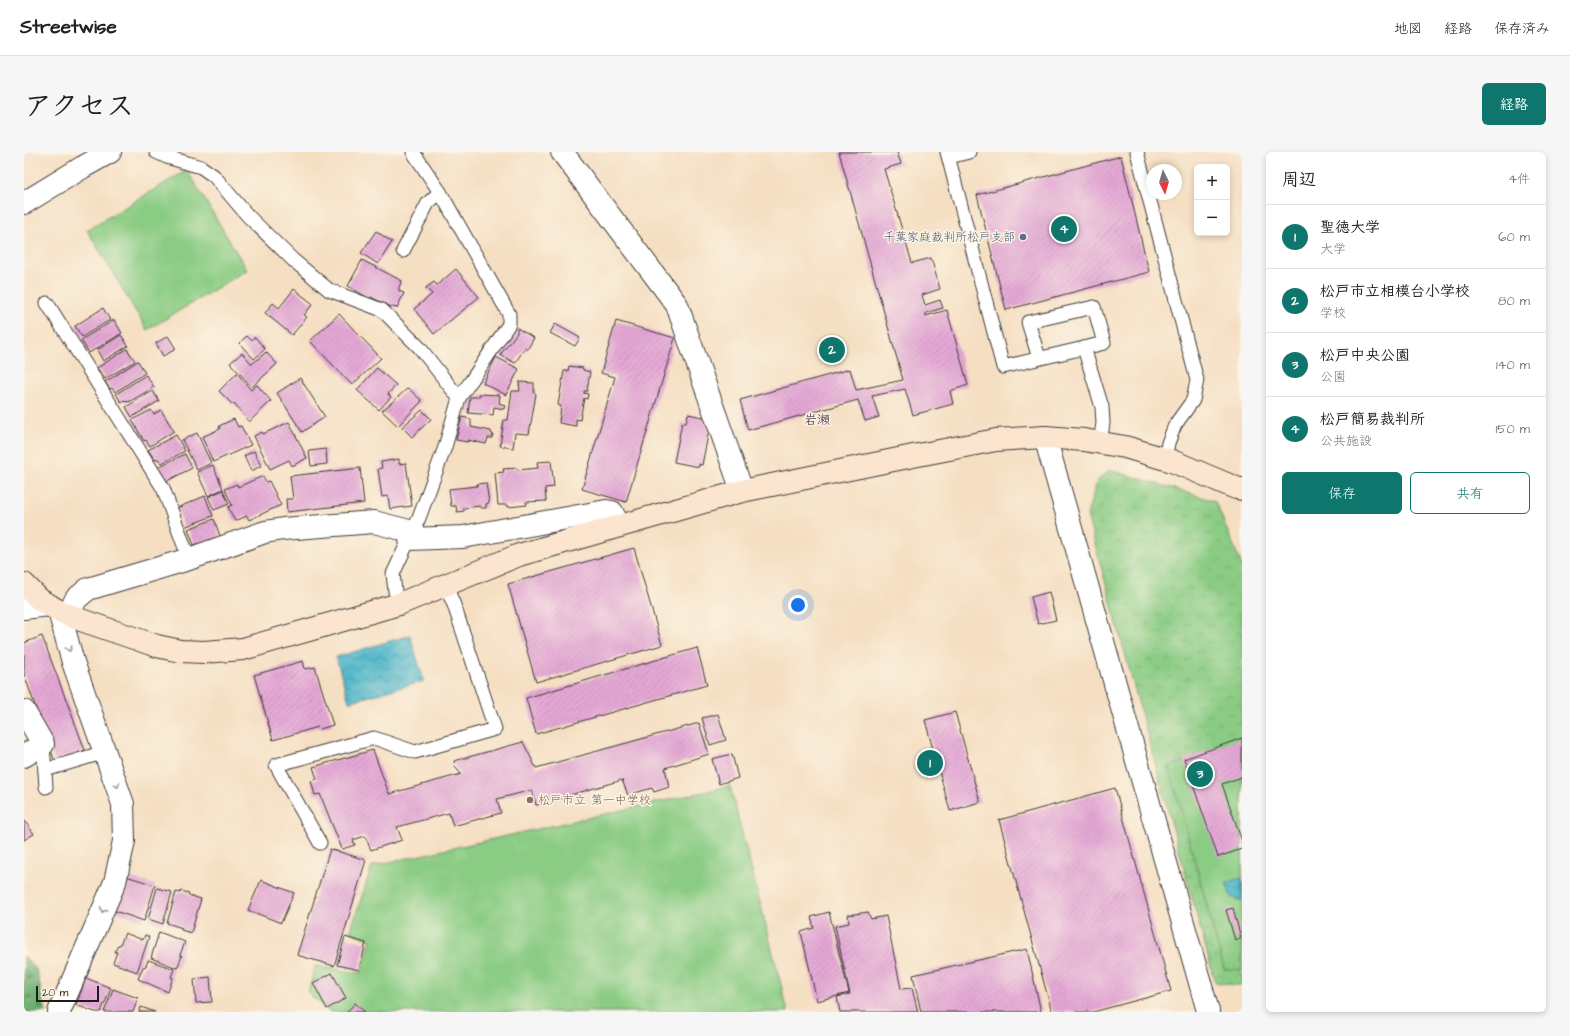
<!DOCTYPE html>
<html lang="ja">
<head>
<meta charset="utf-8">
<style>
  body { margin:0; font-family:"Architects Daughter","Klee One",sans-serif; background:#f6f6f6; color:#202124 }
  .controls { position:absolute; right:12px; top:12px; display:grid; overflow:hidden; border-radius:6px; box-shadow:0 2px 6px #0003 }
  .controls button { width:36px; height:36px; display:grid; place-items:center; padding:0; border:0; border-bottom:1px solid #e0e0e0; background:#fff; color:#202124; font:20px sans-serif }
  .compass { position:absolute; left:1122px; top:12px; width:36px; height:36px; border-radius:50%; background:#fff; box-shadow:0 2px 6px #0003; rotate:175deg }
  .scale { position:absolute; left:12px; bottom:10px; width:63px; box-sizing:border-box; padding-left:4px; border:2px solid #1c1c1c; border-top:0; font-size:11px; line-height:14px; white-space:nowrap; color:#1c1c1c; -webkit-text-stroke:3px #fcf5e5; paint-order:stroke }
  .you { position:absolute; left:774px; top:453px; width:14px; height:14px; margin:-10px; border:3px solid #fff; border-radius:50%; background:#1a73e8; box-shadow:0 0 0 6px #1a73e833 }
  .badge { display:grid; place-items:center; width:26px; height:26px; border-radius:50%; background:#0f766e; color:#fff; font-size:13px; font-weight:700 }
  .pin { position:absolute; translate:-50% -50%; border:2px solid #fff; box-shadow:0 1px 4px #0006 }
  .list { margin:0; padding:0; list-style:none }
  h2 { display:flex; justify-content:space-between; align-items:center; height:52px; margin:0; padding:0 16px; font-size:17px }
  h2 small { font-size:13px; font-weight:400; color:#757577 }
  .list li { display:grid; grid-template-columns:26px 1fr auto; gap:12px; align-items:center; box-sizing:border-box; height:64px; padding:0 16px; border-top:1px solid #e0e0e0 }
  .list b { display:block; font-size:15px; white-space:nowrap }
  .list p { margin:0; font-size:13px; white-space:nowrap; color:#757577 }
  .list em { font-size:13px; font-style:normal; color:#757577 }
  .actions { display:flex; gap:8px; padding:12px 16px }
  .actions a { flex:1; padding:9px 0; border:1px solid #0f766e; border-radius:6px; text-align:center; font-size:14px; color:#0f766e }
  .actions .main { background:#0f766e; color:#fff }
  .map { position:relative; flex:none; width:1218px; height:860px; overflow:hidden; border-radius:6px }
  header { display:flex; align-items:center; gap:24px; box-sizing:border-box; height:56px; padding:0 20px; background:#fff; border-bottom:1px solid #e0e0e0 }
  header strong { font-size:19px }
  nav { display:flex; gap:22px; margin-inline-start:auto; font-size:14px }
  .intro { display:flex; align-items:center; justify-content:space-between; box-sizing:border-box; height:96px; padding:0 24px }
  h1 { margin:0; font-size:28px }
  .button { padding:10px 18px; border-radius:6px; background:#0f766e; color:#fff; font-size:14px; font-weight:700 }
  main { display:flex; gap:24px; padding:0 24px }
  aside { flex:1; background:#fff; border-radius:6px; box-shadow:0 2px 6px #0003 }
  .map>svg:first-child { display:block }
  .forest { fill:url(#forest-firs); stroke:#466647 }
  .park { fill:url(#park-crowns); stroke:#547450 }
  .pitch { fill:#8bcc84; stroke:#547450 }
  .water { fill:url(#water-waves); stroke:#346973 }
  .building { fill:url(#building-hatch) }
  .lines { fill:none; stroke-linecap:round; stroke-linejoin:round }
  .lane-casing { stroke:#3d3935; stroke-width:15 }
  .street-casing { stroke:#3d3935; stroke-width:24 }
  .secondary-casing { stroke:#3d3935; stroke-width:24 }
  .lane { stroke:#fff; stroke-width:13 }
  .street { stroke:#fff; stroke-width:22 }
  .secondary { stroke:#fce5cf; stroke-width:22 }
  .oneway { stroke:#999 }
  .service-dot { fill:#5c6f8a; stroke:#fcf5e5; stroke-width:1.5 }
  .education-dot { fill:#8d6e63; stroke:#fcf5e5; stroke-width:1.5 }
  .labels { text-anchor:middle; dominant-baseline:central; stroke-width:3; stroke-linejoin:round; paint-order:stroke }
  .service-label { font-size:12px; fill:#4e5e75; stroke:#fcf5e5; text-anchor:end }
  .education-label { font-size:12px; fill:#785e54; stroke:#fcf5e5; text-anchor:start }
  .neighbourhood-label { font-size:13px; font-weight:bold; fill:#624d5d; stroke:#fcf5e5 }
</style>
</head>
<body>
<header>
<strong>Streetwise</strong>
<nav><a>地図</a><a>経路</a><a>保存済み</a></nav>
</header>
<div class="intro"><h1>アクセス</h1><a class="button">経路</a></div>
<main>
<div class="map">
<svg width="1218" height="860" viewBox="0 0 1218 860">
  <defs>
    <pattern id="forest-firs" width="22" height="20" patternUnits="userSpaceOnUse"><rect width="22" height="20" fill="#70b072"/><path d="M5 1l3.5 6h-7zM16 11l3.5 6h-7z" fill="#5b8e5d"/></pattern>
    <pattern id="park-crowns" width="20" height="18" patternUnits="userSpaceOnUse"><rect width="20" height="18" fill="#8bcc84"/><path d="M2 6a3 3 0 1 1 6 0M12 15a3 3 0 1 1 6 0" fill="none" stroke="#77af71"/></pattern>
    <pattern id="water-waves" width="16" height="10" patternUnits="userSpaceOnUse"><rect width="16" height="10" fill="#4cb6ca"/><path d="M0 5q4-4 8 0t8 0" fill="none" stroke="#3e93a3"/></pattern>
    <pattern id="building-hatch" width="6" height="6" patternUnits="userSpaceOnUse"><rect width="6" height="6" fill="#e4a7d5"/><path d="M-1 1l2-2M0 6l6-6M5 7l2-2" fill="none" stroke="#c38fb6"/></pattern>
  </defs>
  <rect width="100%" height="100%" fill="#fcf5e5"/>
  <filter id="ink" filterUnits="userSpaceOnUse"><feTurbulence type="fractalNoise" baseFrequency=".025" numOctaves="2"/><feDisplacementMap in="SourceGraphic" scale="8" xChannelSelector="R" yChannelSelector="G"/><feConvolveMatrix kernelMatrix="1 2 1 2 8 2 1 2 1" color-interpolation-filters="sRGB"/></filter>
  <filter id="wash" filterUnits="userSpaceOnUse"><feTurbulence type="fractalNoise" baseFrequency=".012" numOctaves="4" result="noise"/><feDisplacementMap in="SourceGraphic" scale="16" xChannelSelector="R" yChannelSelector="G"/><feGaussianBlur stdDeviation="0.9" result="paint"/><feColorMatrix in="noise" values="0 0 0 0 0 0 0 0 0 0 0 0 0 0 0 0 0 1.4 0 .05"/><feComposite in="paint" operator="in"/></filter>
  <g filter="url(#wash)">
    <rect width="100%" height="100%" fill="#f5dfc3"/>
    <polygon class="forest" points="0,804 12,817 22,860 0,860"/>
    <polygon class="park" points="1086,318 1191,349 1218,414 1218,834 1191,830 1063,363 1073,329"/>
    <g class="pitch">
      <polygon points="163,18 223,118 123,178 63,78"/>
      <polygon points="1218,594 1218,818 1200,817 1145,614"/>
      <polygon points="706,634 764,860 306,860 284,841 291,814 337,821 347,788 326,780 348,714"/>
    </g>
    <g class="water">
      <polygon points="386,483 400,529 325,550 312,505"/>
      <polygon points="1218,726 1218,749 1207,745 1202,731"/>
    </g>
    <g id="blocks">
      <g class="building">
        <polygon points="815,0 873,0 877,12 860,17 888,111 907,106 916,137 898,143 901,153 916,148 919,156 902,161 902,164 923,158 944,233 926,239 929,252 889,263 881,237 848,244 855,265 841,269 834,248 724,278 716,248 826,217 832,238 879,228"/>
        <polygon points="1097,4 1125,120 982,158 953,43"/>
        <polygon points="352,79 368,90 354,112 337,101"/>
        <polygon points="338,108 378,129 375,135 375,139 380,141 373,156 365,154 347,145 346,147 324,134"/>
        <polygon points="432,117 455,145 410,182 390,157 408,142 402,136 410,130 413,133"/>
        <polygon points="270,137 289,152 280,163 283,165 268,183 241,161 249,151 255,156"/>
        <polygon points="79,156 86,168 58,185 51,174"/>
        <polygon points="315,162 357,206 328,233 286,189"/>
        <polygon points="90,168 98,181 65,201 57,188"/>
        <polygon points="592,169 651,186 602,350 558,337 591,225 577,221"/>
        <polygon points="531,172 556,186 551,194 526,181"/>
        <polygon points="493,176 510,186 503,198 501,196 491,211 476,203 493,181"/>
        <polygon points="97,183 104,194 79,209 73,198"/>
        <polygon points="144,184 152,197 139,204 132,191"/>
        <polygon points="223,184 227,188 231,185 241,197 230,207 215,191"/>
        <polygon points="103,197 111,209 81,227 73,216"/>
        <polygon points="242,200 253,212 228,235 206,211 218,201 228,212"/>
        <polygon points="472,205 495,217 482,243 459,231"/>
        <polygon points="114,209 121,221 91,240 88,236 86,237 81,230"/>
        <polygon points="545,214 559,216 559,218 566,220 563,239 560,239 560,241 564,242 563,247 560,246 556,268 552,267 552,274 535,271 537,254 534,253 540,219 544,219"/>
        <polygon points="353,216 372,233 364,242 367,245 355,258 333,238"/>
        <polygon points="213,221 227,238 233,233 247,249 225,270 210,251 209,253 195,239"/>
        <polygon points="122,223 130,235 107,249 102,250 100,248 97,250 92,242"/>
        <polygon points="276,226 301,265 278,280 253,241"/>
        <polygon points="495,230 510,231 510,241 512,242 505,282 491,281 489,296 476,294 480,268 484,268 488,239 496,239"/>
        <polygon points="384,236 398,249 374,274 358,259"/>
        <polygon points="129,239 135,249 108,265 102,255"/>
        <polygon points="455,242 476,243 475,251 481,253 480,257 470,255 469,263 444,261 446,245 455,245"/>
        <polygon points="127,258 130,262 137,258 150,279 126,294 122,288 120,289 108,268"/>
        <polygon points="398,258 407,267 388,285 378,275"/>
        <polygon points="664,262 684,266 683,272 686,273 678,313 675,312 675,315 650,310 658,271 662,271"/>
        <polygon points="438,265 447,267 447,275 467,279 467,281 469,282 468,286 464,286 462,292 444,288 444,290 432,288"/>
        <polygon points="210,267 214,275 217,274 227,293 189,310 178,285 196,277 195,274"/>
        <polygon points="265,270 283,306 268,314 265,308 246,317 230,284 238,280 239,282"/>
        <polygon points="173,281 187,311 173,318 158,288"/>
        <polygon points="152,283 161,299 138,311 134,307 131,308 124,298"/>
        <polygon points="302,297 303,312 287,314 285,299"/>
        <polygon points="230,299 237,314 227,319 220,304"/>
        <polygon points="161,302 168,316 141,330 134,315"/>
        <polygon points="375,307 375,312 382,311 388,354 366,357 364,344 358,345 354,317 358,316 357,310"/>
        <polygon points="527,309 530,335 521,336 522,349 502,350 503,353 484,355 484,353 474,353 471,321 480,320 479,317 493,316 494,318 514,316 513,310"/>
        <polygon points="189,313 199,337 184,344 173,320"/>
        <polygon points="336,316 340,351 263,360 262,347 269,347 266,324"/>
        <polygon points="239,324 242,330 245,329 257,353 225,368 223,364 211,369 204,355 208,353 201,337 213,332 214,335"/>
        <polygon points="462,331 465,351 462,352 462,356 456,356 456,354 440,356 440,359 433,360 432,354 427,354 425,337 453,334 453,332"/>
        <polygon points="199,338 205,352 190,358 184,345"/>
        <polygon points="181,344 189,364 160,375 153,356"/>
        <polygon points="190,367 197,387 171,396 164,377"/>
        <polygon points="610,396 638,493 512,530 484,432"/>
        <polygon points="1025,440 1032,468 1014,472 1007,445"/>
        <polygon points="18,484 61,598 31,610 0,522 0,491"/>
        <polygon points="673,496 683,533 512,582 502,546"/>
        <polygon points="279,509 281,517 291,515 309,573 296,577 294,575 249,588 230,523"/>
        <polygon points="931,560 956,650 926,659 901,568"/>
        <polygon points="694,562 702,588 686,593 678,566"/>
        <polygon points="675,571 685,602 641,616 645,635 630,640 628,636 604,643 598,628 512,653 508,638 473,647 477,661 429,674 425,661 373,675 378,688 347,698 341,684 329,688 331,693 318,697 296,642 291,643 287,629 293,627 289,615 349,598 365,642 437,622 431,615 430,609 499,590 512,616"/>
        <polygon points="1218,586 1218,625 1198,632 1218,689 1218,697 1194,705 1160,607"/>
        <polygon points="708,602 714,626 695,632 688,607"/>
        <polygon points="1091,636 1147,839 1069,860 1028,860 975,668"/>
        <polygon points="0,668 10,682 0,688"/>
        <polygon points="306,697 342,708 310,814 273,803"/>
        <polygon points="102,724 131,733 120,769 91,759"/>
        <polygon points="237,728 270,741 257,771 224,758"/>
        <polygon points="133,736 148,740 139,772 124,767"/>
        <polygon points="157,739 165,741 164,743 177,747 167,781 157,778 158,776 143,771 152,740 156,741"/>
        <polygon points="1209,756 1217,786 1211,788 1202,758"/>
        <polygon points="805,760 825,841 793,849 777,780 790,776 787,765"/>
        <polygon points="844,760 847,767 862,764 877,837 888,836 894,860 816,860 813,845 826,842 811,774 825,771 824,763"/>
        <polygon points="135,780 161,790 156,803 158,804 153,816 127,806"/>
        <polygon points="101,781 119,788 121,783 125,785 113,820 89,811 93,800 91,800 94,793 96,793"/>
        <polygon points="321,785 342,791 335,818 313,813"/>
        <polygon points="1003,797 1017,860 897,860 889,823"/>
        <polygon points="124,808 150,817 147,825 149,826 144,840 114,827 119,815 122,814"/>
        <polygon points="308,821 322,846 303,857 289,831"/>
        <polygon points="186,825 188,850 172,851 170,827"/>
        <polygon points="62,826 87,836 77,860 71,860 52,853"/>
        <polygon points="89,837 114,846 109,860 80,860"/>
        <polygon points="331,851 341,860 323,860"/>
        <polygon points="117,855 131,860 115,860"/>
      </g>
    </g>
  </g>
  <g filter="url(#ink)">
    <use href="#blocks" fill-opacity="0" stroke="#3d3935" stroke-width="1"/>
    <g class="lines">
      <g class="lane-casing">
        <g id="lane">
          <polyline points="132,0 143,5 177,15 190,24 223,63 269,108 305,138 358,158 396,196 435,246 421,295 395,366 369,422 371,439 375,452"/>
          <polyline points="389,0 416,40 485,162 485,172 447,229 435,246"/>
          <polyline points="923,0 979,215 1060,196 1078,255 1079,271 1076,291"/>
          <polyline points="1113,0 1173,228 1169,248 1151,273 1144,291 1141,307"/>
          <polyline points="925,5 945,0"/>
          <polyline points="379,99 404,51 416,40"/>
          <polyline points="23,151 139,336 165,407"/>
          <polyline points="1015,206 1004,170 1070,155 1080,191 1060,196"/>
          <polyline points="19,592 22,635"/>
          <polyline points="21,618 81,600"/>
          <polyline points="296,691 252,613 350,586 391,600 471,577 430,453 421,432"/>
        </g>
      </g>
      <g class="street-casing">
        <g id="street">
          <polyline points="538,0 653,153 718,339"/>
          <polyline points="0,51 59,15 86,0"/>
          <polyline points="1021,285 1184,859"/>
          <polyline points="386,387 439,385 582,359 588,360 595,374"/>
          <polyline points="0,456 25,453"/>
          <polyline points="44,463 52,447 64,437 165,407 241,380 259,377 350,370 389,380"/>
          <polyline points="0,559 19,592 0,604"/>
          <polyline points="35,860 91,730 100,689 99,652 49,510 35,459"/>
        </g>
      </g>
      <g class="secondary-casing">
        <polyline id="secondary" points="0,432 16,448 35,459 57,468 133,494 156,499 180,500 219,497 375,452 495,403 718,339 889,304 972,288 1021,285 1060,288 1101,295 1148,309 1212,336 1218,337"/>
      </g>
      <use href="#lane" class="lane"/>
      <use href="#street" class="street"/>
      <use href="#secondary" class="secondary"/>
    </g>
    <defs><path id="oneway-chevron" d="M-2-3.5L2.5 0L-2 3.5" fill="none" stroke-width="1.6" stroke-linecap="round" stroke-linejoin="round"/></defs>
    <g class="oneway">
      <use href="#oneway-chevron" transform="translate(45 497) rotate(75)"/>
      <use href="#oneway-chevron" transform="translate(93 633) rotate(71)"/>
      <use href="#oneway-chevron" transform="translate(79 758) rotate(113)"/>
    </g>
  </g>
  <circle class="service-dot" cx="999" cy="85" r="4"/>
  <circle class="education-dot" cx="506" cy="648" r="4"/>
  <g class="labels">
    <g class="service-label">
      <text x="991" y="85">千葉家庭裁判所松戸支部</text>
    </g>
    <g class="education-label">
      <text x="514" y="648">松戸市立 第一中学校</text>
    </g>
    <g class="neighbourhood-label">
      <text x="793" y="268">岩瀬</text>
    </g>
  </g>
</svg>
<div class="controls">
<button>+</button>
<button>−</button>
</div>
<svg class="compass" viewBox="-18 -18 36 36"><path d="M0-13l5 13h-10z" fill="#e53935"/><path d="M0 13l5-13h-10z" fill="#757577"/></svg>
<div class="scale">20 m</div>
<div class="you"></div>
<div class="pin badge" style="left:906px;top:611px">1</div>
<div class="pin badge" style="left:808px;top:198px">2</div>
<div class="pin badge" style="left:1176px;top:622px">3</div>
<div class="pin badge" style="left:1040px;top:77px">4</div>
</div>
<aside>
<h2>周辺<small>4件</small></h2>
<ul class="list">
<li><span class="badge">1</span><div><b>聖徳大学</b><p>大学</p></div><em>60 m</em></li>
<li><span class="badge">2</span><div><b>松戸市立相模台小学校</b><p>学校</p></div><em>80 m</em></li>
<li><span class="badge">3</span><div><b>松戸中央公園</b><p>公園</p></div><em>140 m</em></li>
<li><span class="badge">4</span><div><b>松戸簡易裁判所</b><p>公共施設</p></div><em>150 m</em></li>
</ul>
<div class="actions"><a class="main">保存</a><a>共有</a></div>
</aside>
</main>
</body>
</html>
